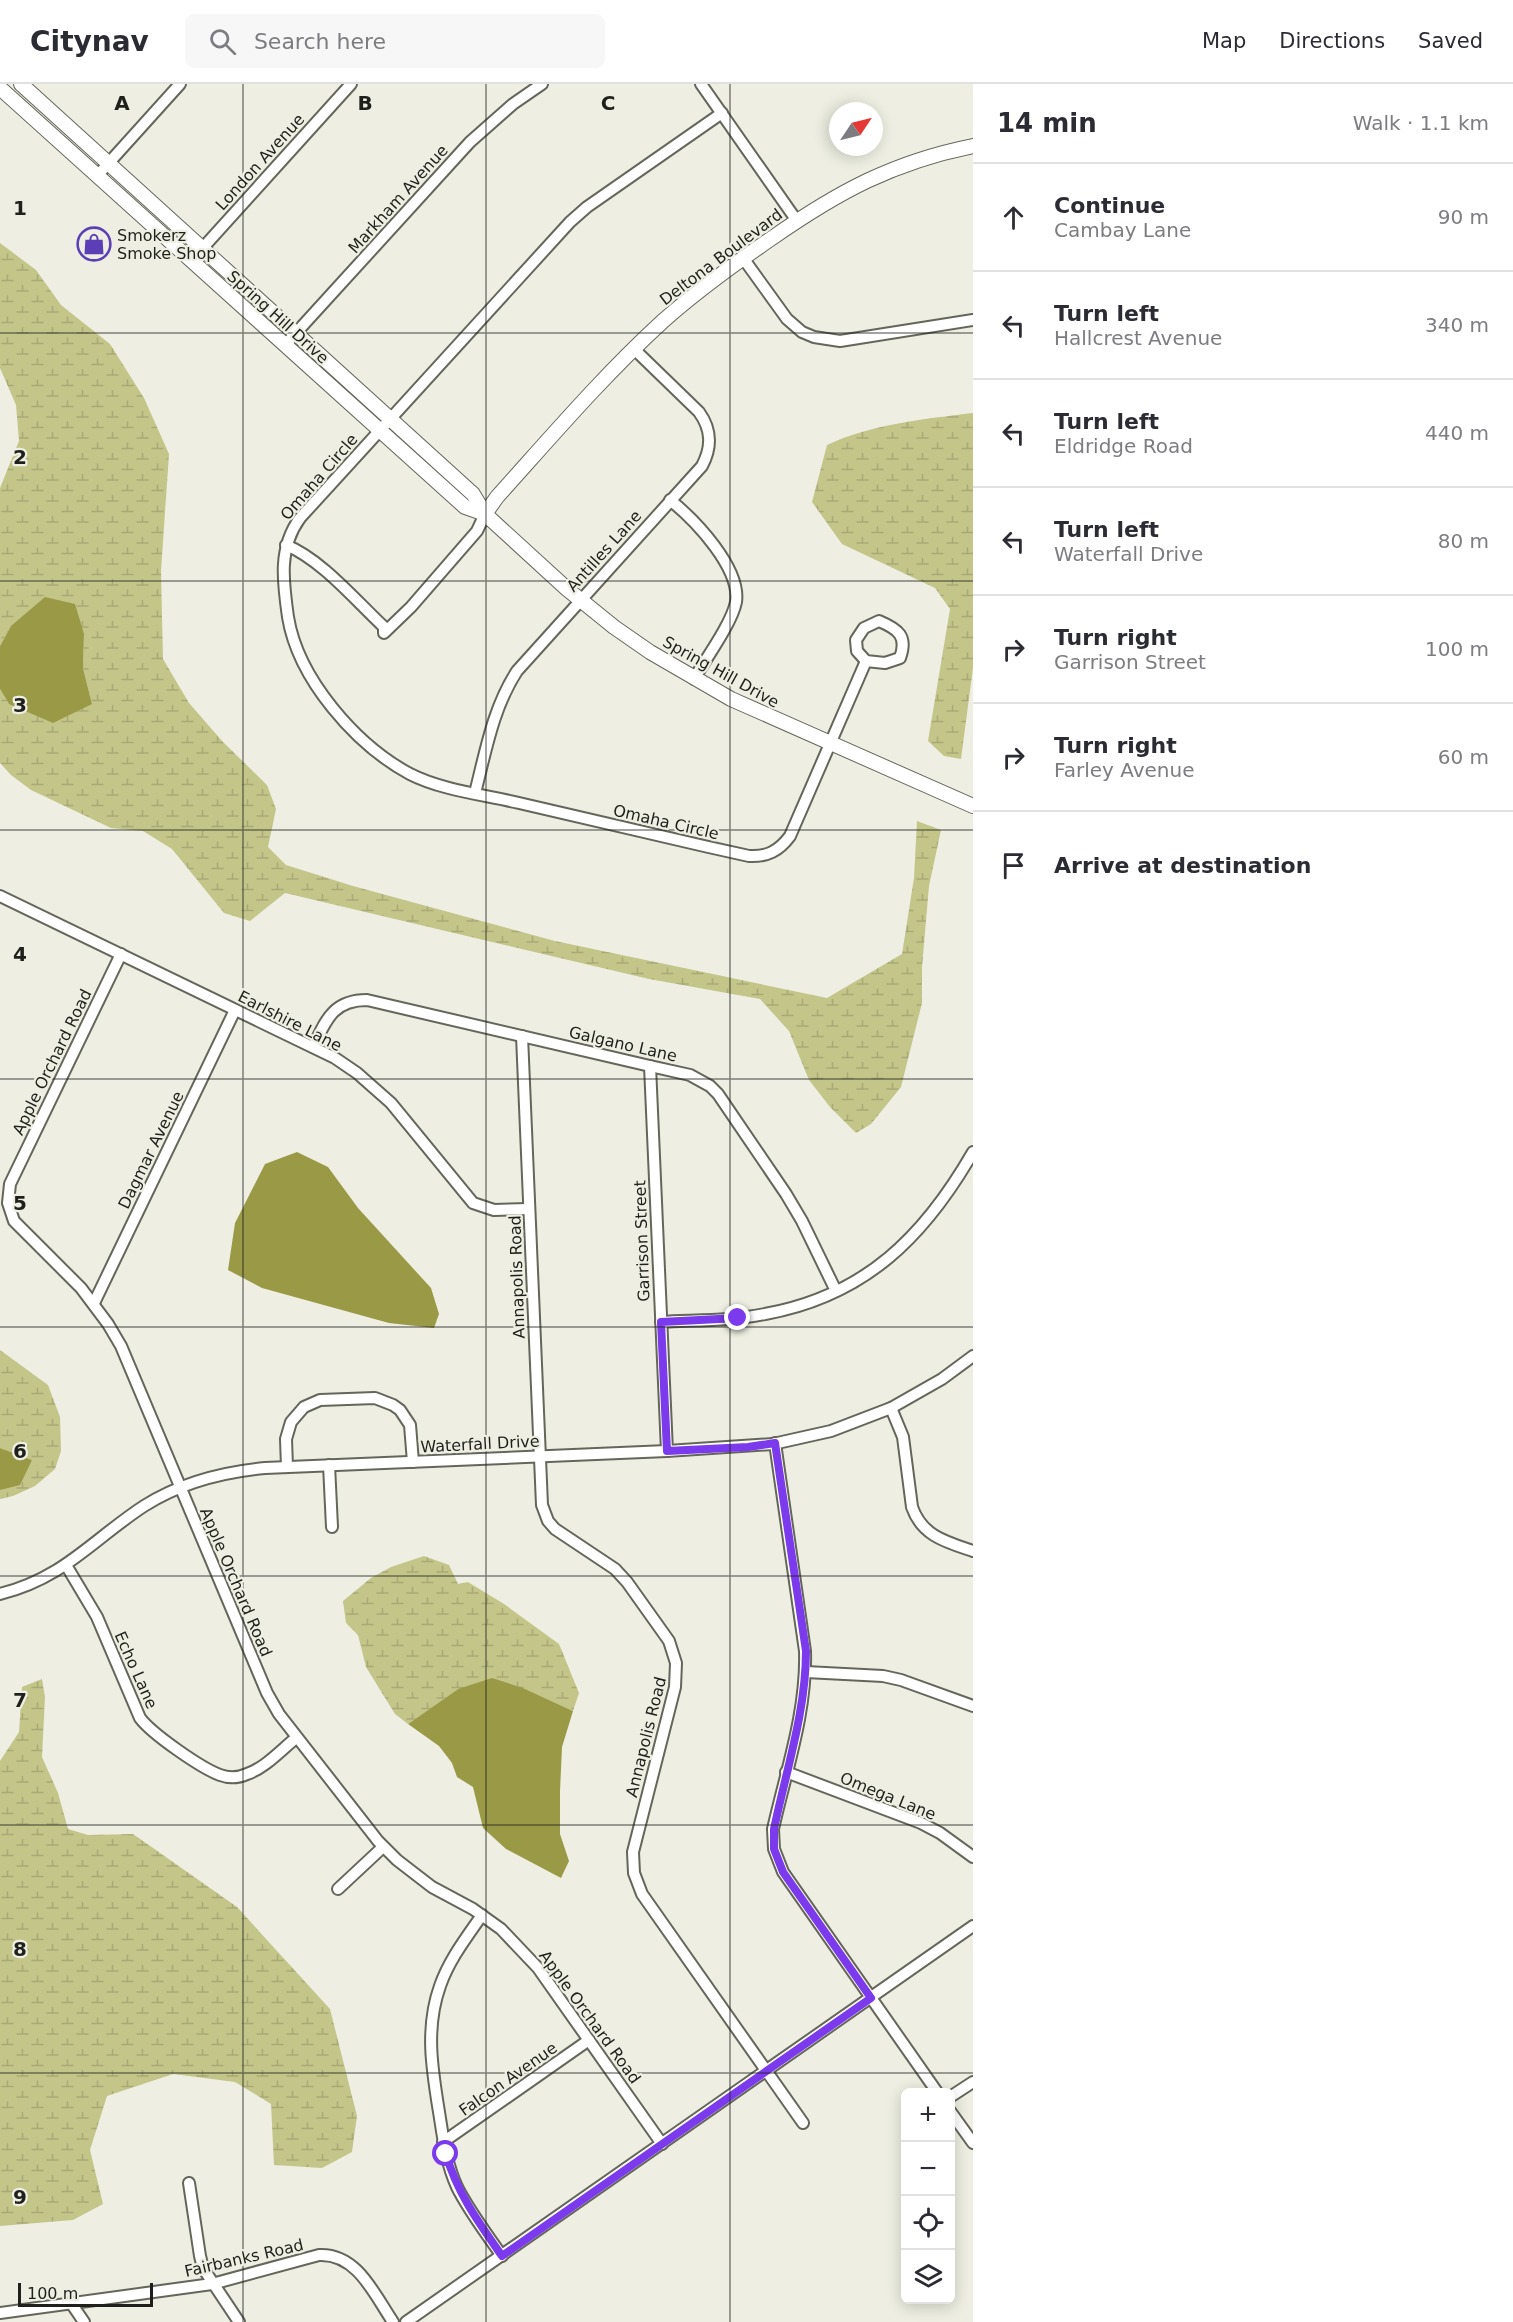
<!DOCTYPE html>
<html lang="en">
<head>
<meta charset="utf-8">
<style>
  body { margin:0; font-family:"DejaVu Sans",sans-serif; background:#f7f7f7; color:#2b2b33 }
  .controls { position:absolute; right:18px; bottom:18px; display:grid; overflow:hidden; border-radius:9px; box-shadow:0 3px 15px #0003 }
  .controls button { width:54px; height:54px; display:grid; place-items:center; padding:0; border:0; border-bottom:2px solid #e1e1e2; background:#fff; color:#2b2b33; font:30px sans-serif }
  .compass { position:absolute; left:829px; top:18px; width:54px; height:54px; border-radius:50%; background:#fff; box-shadow:0 3px 15px #0003; rotate:55deg }
  .scale { position:absolute; left:18px; bottom:15px; width:135px; box-sizing:border-box; padding-left:6px; border:3px solid #1f201b; border-top:0; font-size:16px; line-height:21px; white-space:nowrap; color:#1f201b; -webkit-text-stroke:4px #eeefe2; paint-order:stroke }
  .stop { position:absolute; width:18px; height:18px; margin:-14px; border:4px solid #7c3aed; border-radius:50%; background:#fff }
  .stop.end { background:#7c3aed; border-color:#fff; box-shadow:0 2px 6px #0008 }
  .list { margin:0; padding:0; list-style:none }
  h2 { display:flex; justify-content:space-between; align-items:center; height:78px; margin:0; padding:0 24px; font-size:26px }
  h2 small { font-size:20px; font-weight:400; color:#7c7c81 }
  .list li { display:grid; grid-template-columns:39px 1fr auto; gap:18px; align-items:center; box-sizing:border-box; height:108px; padding:0 24px; border-top:2px solid #e1e1e2 }
  .list b { display:block; font-size:22px; white-space:nowrap }
  .list p { margin:0; font-size:20px; white-space:nowrap; color:#7c7c81 }
  .list em { font-size:20px; font-style:normal; color:#7c7c81 }
  .icon { flex:none; width:33px; height:33px; fill:none; stroke:currentColor; stroke-width:2; stroke-linecap:round; stroke-linejoin:round }
  .map { position:relative; flex:none; width:973px; height:2238px; overflow:hidden }
  header { display:flex; align-items:center; gap:36px; box-sizing:border-box; height:84px; padding:0 30px; background:#fff; border-bottom:2px solid #e1e1e2 }
  header strong { font-size:28px }
  nav { display:flex; gap:33px; margin-inline-start:auto; font-size:21px }
  .search { width:420px; height:54px; background:#f7f7f7; display:flex; align-items:center; gap:15px; box-sizing:border-box; padding:0 21px; border-radius:9px; color:#7c7c81; font-size:22px }
  main { display:flex }
  aside { flex:1; background:#fff }
  .map>svg:first-child { display:block }
  .wetland { fill:url(#wetland-marsh) }
  .water { fill:#9a9a46 }
  .lines { fill:none; stroke-linecap:round; stroke-linejoin:round }
  .minor-casing { stroke:#65665a; stroke-width:14 }
  .major-casing { stroke:#65665a; stroke-width:16 }
  .minor { stroke:#fff; stroke-width:10 }
  .major { stroke:#fff; stroke-width:14 }
  .route { stroke:#7c3aed; stroke-width:8 }
  .grid { fill:none; stroke:#1f201b; stroke-width:1.5; stroke-opacity:0.55 }
  .labels { text-anchor:middle; dominant-baseline:central; stroke-width:4.5; stroke-linejoin:round; paint-order:stroke }
  .street-label { font-size:16px; fill:#1f201b; stroke:#eeefe2 }
  .poi-label { font-size:16px; fill:#1f201b; stroke:#eeefe2; text-anchor:start }
  .grid-label { font-size:20px; text-anchor:middle; font-weight:bold; fill:#1f201b; stroke:#eeefe2; stroke-width:4.5; stroke-linejoin:round; paint-order:stroke }
</style>
</head>
<body>
<header>
<strong>Citynav</strong>
<div class="search"><svg class="icon" aria-label="search" viewBox="0 0 24 24"><circle cx="10" cy="10" r="6"/><path d="M15 15l6 6"/></svg>Search here</div>
<nav><a>Map</a><a>Directions</a><a>Saved</a></nav>
</header>
<main>
<div class="map">
<svg width="973" height="2238" viewBox="0 0 973 2238">
  <defs>
    <pattern id="wetland-marsh" width="20" height="14" patternUnits="userSpaceOnUse" patternTransform="scale(1.5)"><rect width="20" height="14" fill="#c4c589"/><path d="M1 5h8M5 5V1M11 12h8M15 12V8" fill="none" stroke="#a8a976"/></pattern>
  </defs>
  <rect width="100%" height="100%" fill="#eeefe2"/>
  <g class="wetland">
    <polygon points="0,159 36,186 61,221 110,260 144,314 169,370 161,487 163,575 189,619 223,658 267,701 276,725 268,763 286,781 353,802 555,857 827,914 902,870 914,794 917,737 941,746 929,802 922,883 922,919 901,1003 871,1040 856,1049 830,1023 809,996 789,947 760,915 649,895 285,809 250,837 224,829 172,765 143,747 111,744 31,706 11,691 0,679 0,605 9,620 92,620 83,584 84,550 11,542 0,562 0,404 19,357 16,321 0,284"/>
    <path d="M973,329V584L961,675L944,672L928,657L950,525L935,504L842,460L812,418L827,361C872,340 924,335 973,329Z"/>
    <polygon points="0,1266 48,1301 60,1333 61,1367 55,1385 35,1402 13,1412 0,1415 0,1406 32,1376 0,1364"/>
    <polygon points="424,1472 449,1481 458,1500 468,1498 504,1520 559,1560 579,1609 573,1627 523,1604 458,1605 408,1640 395,1630 366,1583 358,1551 346,1539 343,1517 371,1494 391,1483"/>
    <polygon points="42,1595 45,1613 42,1673 58,1709 68,1745 88,1751 133,1750 163,1771 237,1823 330,1925 357,2032 352,2068 322,2084 274,2081 271,2020 235,1998 173,1990 107,2012 90,2066 103,2120 73,2136 0,2142 0,1677 19,1648 22,1603"/>
  </g>
  <g class="water">
    <polygon points="45,513 75,520 84,550 83,584 92,620 53,639 9,620 0,605 0,562 11,542"/>
    <polygon points="297,1068 328,1083 358,1124 431,1204 439,1230 434,1244 389,1239 262,1204 228,1186 235,1139 265,1080"/>
    <polygon points="0,1364 32,1376 20,1401 0,1406"/>
    <polygon points="492,1594 523,1604 573,1627 562,1663 560,1707 560,1750 569,1777 561,1794 506,1765 483,1744 473,1703 457,1693 452,1679 439,1662 408,1640 458,1605"/>
  </g>
  <g class="lines">
    <g class="minor-casing">
      <g id="minor">
        <polyline points="701,0 797,137"/>
        <path d="M722,29L587,123L570,138L300,434C278,464 283,498 288,533C298,595 356,661 410,690C441,706 485,711 519,719C595,737 672,755 749,772C767,773 779,767 790,752L866,577"/>
        <polyline points="97,92 180,0"/>
        <polyline points="743,174 787,235 802,248 814,253 840,257 973,236"/>
        <polyline points="191,177 351,0"/>
        <polyline points="285,261 470,58 513,20 542,0"/>
        <path d="M670,416C695,436 741,484 736,518C732,539 705,576 694,595"/>
        <path d="M286,461C322,476 355,516 384,543V549L411,523L477,447L485,430"/>
        <path d="M879,537C898,545 908,552 900,574L885,579L866,577L857,567L856,556L864,544Z"/>
        <path d="M475,709C486,666 493,624 517,587L702,382C712,363 712,346 699,328L634,265"/>
        <polyline points="0,812 335,974 357,989 391,1019 473,1119 494,1126 529,1125"/>
        <polyline points="121,870 10,1100 8,1119 14,1137 81,1204 108,1240 121,1262 267,1609 279,1630 378,1757 397,1776 432,1803 473,1825 501,1845 538,1884 662,2060"/>
        <polyline points="522,952 542,1421 548,1437 555,1445 615,1485 627,1498 669,1557 676,1579 675,1603 633,1768 634,1789 642,1810 803,2039"/>
        <path d="M313,963C326,936 333,916 367,916L650,982L690,991L710,1002L718,1010L786,1110L802,1137L836,1207"/>
        <polyline points="650,982 667,1367"/>
        <polyline points="94,1219 235,926"/>
        <path d="M661,1238C696,1236 731,1237 765,1230C865,1212 924,1153 973,1068"/>
        <path d="M891,1324L903,1353L912,1423C922,1452 946,1458 973,1467"/>
        <path d="M775,1359L805,1567C807,1627 786,1687 773,1745L774,1765L783,1788L937,2008"/>
        <polyline points="329,1381 332,1443"/>
        <polyline points="287,1383 286,1355 291,1338 304,1323 320,1316 375,1314 393,1321 400,1326 410,1341 413,1378"/>
        <path d="M66,1481L97,1533L140,1634C152,1650 201,1684 220,1691C228,1694 238,1694 247,1690C265,1684 281,1666 296,1654"/>
        <path d="M0,1510C64,1494 92,1456 144,1422C180,1399 222,1388 265,1384L667,1367L773,1360L831,1347L891,1324L942,1295L973,1272"/>
        <polyline points="806,1588 883,1592 901,1596 973,1622"/>
        <polyline points="786,1688 921,1739 940,1749 973,1773"/>
        <polyline points="338,1805 383,1763"/>
        <path d="M482,1831C466,1854 449,1876 440,1902C425,1944 432,1985 439,2028C443,2053 446,2079 457,2103C469,2127 486,2149 502,2172"/>
        <polyline points="950,2013 973,1998"/>
        <polyline points="950,2027 973,2059"/>
        <polyline points="443,2058 589,1956"/>
        <polyline points="189,2099 200,2172 203,2184 239,2238"/>
        <polyline points="71,2219 84,2238"/>
        <path d="M0,2229L212,2200L319,2171C357,2169 374,2210 393,2238"/>
        <polyline points="406,2238 973,1842"/>
      </g>
    </g>
    <g class="major-casing">
      <g id="major">
        <polyline points="21,0 473,410 485,430 567,505 614,543 650,568 731,615 973,722"/>
        <polyline points="0,4 465,423 485,430"/>
        <path d="M485,430L497,413C551,353 603,292 663,237C697,207 734,180 772,154C838,108 893,78 973,62"/>
      </g>
    </g>
    <use href="#minor" class="minor"/>
    <use href="#major" class="major"/>
  </g>
  <g class="lines">
    <path class="route" d="M446,2070C457,2109 479,2139 502,2172L871,1914L783,1788L774,1765V1745C786,1687 806,1627 806,1567L775,1359L748,1363L667,1367L661,1238L738,1234"/>
  </g>
  <path class="grid" d="M243,0V2238M486,0V2238M730,0V2238M0,249H973M0,497H973M0,746H973M0,995H973M0,1243H973M0,1492H973M0,1741H973M0,1989H973"/>
  <defs>
    <g id="shop-ring" transform="scale(1.725)"><circle r="9.5" fill="#eeefe2" stroke="#5c3eb7" stroke-width="1.5"/><path d="M-5-2.5h2.3a2.7 3.5 0 0 1 5.4 0H5L5.5 6h-11ZM-1.5-2.5h3a1.5 2.3 0 0 0-3 0Z" fill="#5c3eb7"/></g>
  </defs>
  <g fill-rule="evenodd">
    <use href="#shop-ring" x="94" y="160"/>
  </g>
  <g class="labels">
    <g class="street-label">
      <text transform="translate(260 78) rotate(-48)">London Avenue</text>
      <text transform="translate(398 115) rotate(-48)">Markham Avenue</text>
      <text transform="translate(721 173) rotate(-37)">Deltona Boulevard</text>
      <text transform="translate(278 233) rotate(42)">Spring Hill Drive</text>
      <text transform="translate(319 393) rotate(-49)">Omaha Circle</text>
      <text transform="translate(604 467) rotate(-48)">Antilles Lane</text>
      <text transform="translate(721 588) rotate(29)">Spring Hill Drive</text>
      <text transform="translate(666 738) rotate(13)">Omaha Circle</text>
      <text transform="translate(290 937) rotate(27)">Earlshire Lane</text>
      <text transform="translate(623 960) rotate(13)">Galgano Lane</text>
      <text transform="translate(52 978) rotate(-64)">Apple Orchard Road</text>
      <text transform="translate(151 1066) rotate(-64)">Dagmar Avenue</text>
      <text transform="translate(642 1157) rotate(-92)">Garrison Street</text>
      <text transform="translate(517 1193) rotate(-92)">Annapolis Road</text>
      <text transform="translate(480 1360) rotate(-3)">Waterfall Drive</text>
      <text transform="translate(236 1498) rotate(67)">Apple Orchard Road</text>
      <text transform="translate(136 1586) rotate(66)">Echo Lane</text>
      <text transform="translate(646 1653) rotate(-76)">Annapolis Road</text>
      <text transform="translate(888 1712) rotate(22)">Omega Lane</text>
      <text transform="translate(590 1933) rotate(54)">Apple Orchard Road</text>
      <text transform="translate(508 1995) rotate(-35)">Falcon Avenue</text>
      <text transform="translate(244 2174) rotate(-13)">Fairbanks Road</text>
    </g>
    <g class="poi-label">
      <text x="117" y="151">Smokerz<tspan x="117" dy="18">Smoke Shop</tspan></text>
    </g>
  </g>
  <g class="grid-label">
    <text x="122" y="26">A</text>
    <text x="365" y="26">B</text>
    <text x="608" y="26">C</text>
    <text x="20" y="131">1</text>
    <text x="20" y="380">2</text>
    <text x="20" y="628">3</text>
    <text x="20" y="877">4</text>
    <text x="20" y="1126">5</text>
    <text x="20" y="1374">6</text>
    <text x="20" y="1623">7</text>
    <text x="20" y="1872">8</text>
    <text x="20" y="2120">9</text>
  </g>
</svg>
<div class="controls">
<button>+</button>
<button>−</button>
<button><svg class="icon" aria-label="locate" viewBox="0 0 24 24"><circle cx="12" cy="12" r="6"/><path d="M12 2v4M12 18v4M2 12h4M18 12h4"/></svg></button>
<button><svg class="icon" aria-label="layers" viewBox="0 0 24 24"><path d="M12 4l9 5-9 5-9-5zM3 14l9 5 9-5"/></svg></button>
</div>
<svg class="compass" viewBox="-18 -18 36 36"><path d="M0-13l5 13h-10z" fill="#e53935"/><path d="M0 13l5-13h-10z" fill="#7c7c81"/></svg>
<div class="scale">100 m</div>
<div class="stop" style="left:446px;top:2070px"></div>
<div class="stop end" style="left:738px;top:1234px"></div>
</div>
<aside>
<h2>14 min<small>Walk · 1.1 km</small></h2>
<ul class="list">
<li><svg class="icon" aria-label="ahead" viewBox="0 0 24 24"><path d="M12 20V5M6 11l6-6 6 6"/></svg><div><b>Continue</b><p>Cambay Lane</p></div><em>90 m</em></li>
<li><svg class="icon" aria-label="left" viewBox="0 0 24 24"><path d="M17 20v-9H6M10 6l-5 5 5 5"/></svg><div><b>Turn left</b><p>Hallcrest Avenue</p></div><em>340 m</em></li>
<li><svg class="icon" aria-label="left" viewBox="0 0 24 24"><path d="M17 20v-9H6M10 6l-5 5 5 5"/></svg><div><b>Turn left</b><p>Eldridge Road</p></div><em>440 m</em></li>
<li><svg class="icon" aria-label="left" viewBox="0 0 24 24"><path d="M17 20v-9H6M10 6l-5 5 5 5"/></svg><div><b>Turn left</b><p>Waterfall Drive</p></div><em>80 m</em></li>
<li><svg class="icon" aria-label="right" viewBox="0 0 24 24"><path d="M7 20v-9h11M14 6l5 5-5 5"/></svg><div><b>Turn right</b><p>Garrison Street</p></div><em>100 m</em></li>
<li><svg class="icon" aria-label="right" viewBox="0 0 24 24"><path d="M7 20v-9h11M14 6l5 5-5 5"/></svg><div><b>Turn right</b><p>Farley Avenue</p></div><em>60 m</em></li>
<li><svg class="icon" aria-label="arrive" viewBox="0 0 24 24"><path d="M6 21V4h12l-3 4 3 4H6"/></svg><div><b>Arrive at destination</b></div></li>
</ul>
</aside>
</main>
</body>
</html>
